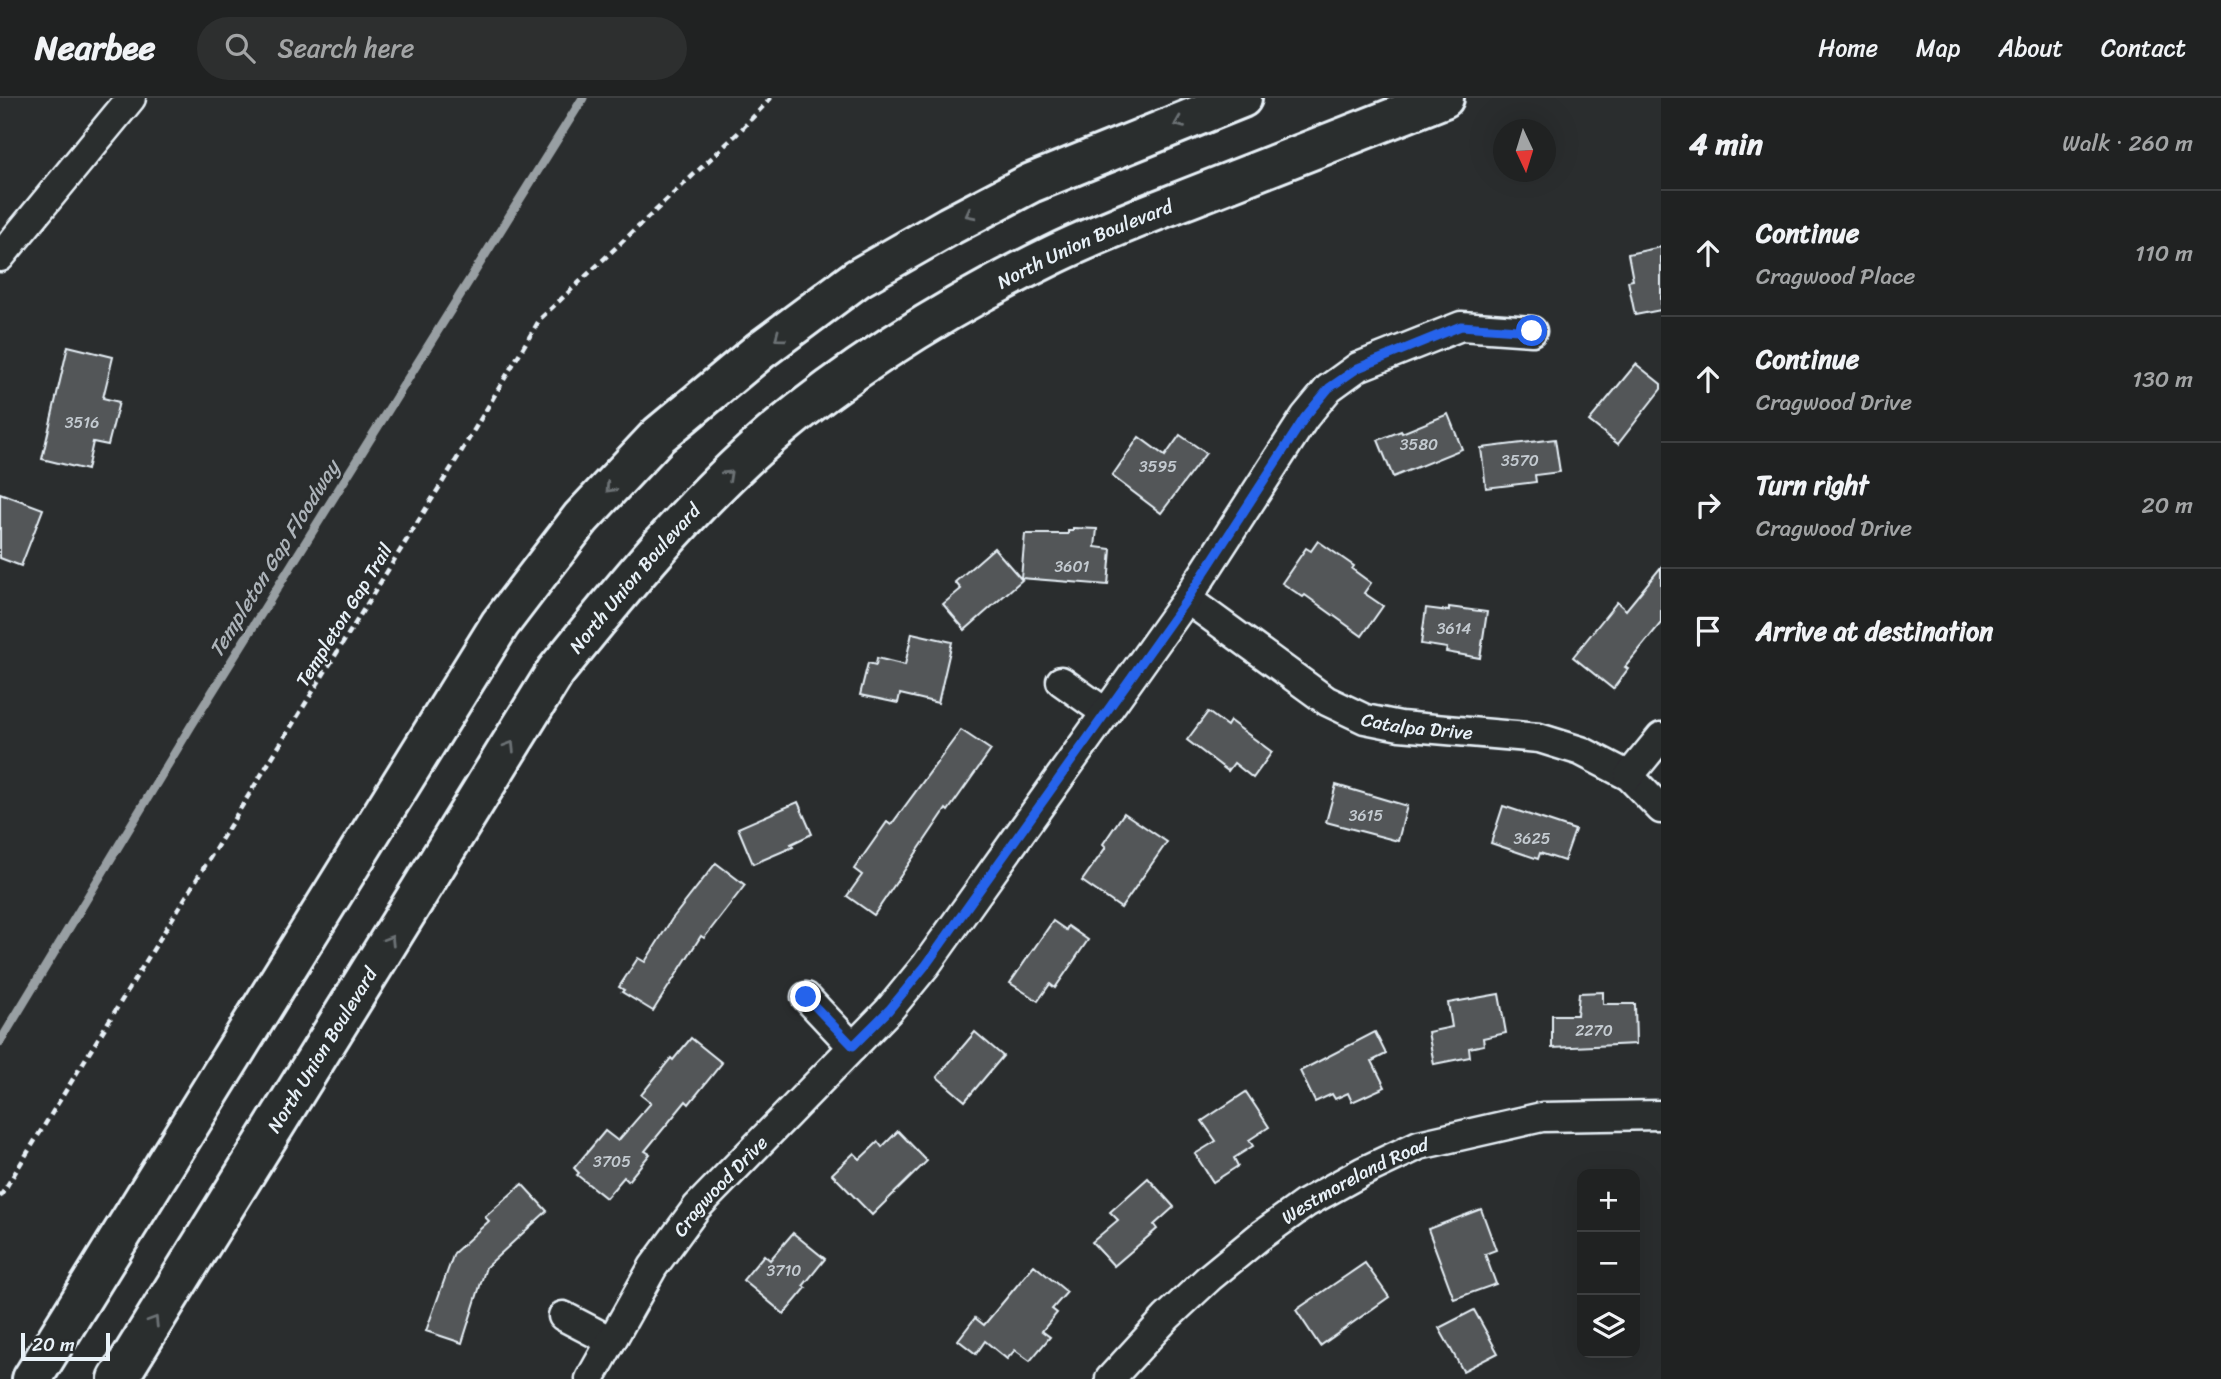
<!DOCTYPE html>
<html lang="en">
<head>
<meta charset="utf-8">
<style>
  body { margin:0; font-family:Sriracha,sans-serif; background:#2d2f2f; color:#f1f3f6 }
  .controls { position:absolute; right:21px; bottom:21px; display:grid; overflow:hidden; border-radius:14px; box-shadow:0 7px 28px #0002 }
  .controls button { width:63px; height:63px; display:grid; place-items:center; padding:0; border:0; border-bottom:2px solid #3d3f40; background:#202222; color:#f1f3f6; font:35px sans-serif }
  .compass { position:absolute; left:1493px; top:21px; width:63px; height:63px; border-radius:50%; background:#202222; box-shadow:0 7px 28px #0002; rotate:176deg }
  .scale { position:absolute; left:21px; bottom:18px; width:89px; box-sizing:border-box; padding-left:7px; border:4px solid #e8f1f8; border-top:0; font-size:19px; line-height:24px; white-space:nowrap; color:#e8f1f8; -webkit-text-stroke:5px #2a2d2e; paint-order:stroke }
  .stop { position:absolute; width:21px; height:21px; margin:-16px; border:5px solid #2563eb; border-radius:50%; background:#fff }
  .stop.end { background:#2563eb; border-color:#fff; box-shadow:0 2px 7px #0008 }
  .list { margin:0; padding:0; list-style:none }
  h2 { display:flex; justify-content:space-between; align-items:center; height:91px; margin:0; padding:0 28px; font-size:30px }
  h2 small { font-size:23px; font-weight:400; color:#a2a4a5 }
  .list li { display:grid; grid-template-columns:46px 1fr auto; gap:21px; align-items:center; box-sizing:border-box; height:126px; padding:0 28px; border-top:2px solid #3d3f40 }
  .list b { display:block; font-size:26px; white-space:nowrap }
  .list p { margin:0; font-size:23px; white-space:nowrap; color:#a2a4a5 }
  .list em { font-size:23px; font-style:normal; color:#a2a4a5 }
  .icon { flex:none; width:38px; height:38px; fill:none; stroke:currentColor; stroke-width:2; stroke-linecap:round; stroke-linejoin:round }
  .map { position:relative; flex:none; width:1661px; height:1281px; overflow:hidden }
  header { display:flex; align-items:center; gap:42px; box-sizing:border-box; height:98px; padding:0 35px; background:#202222; border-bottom:2px solid #3d3f40 }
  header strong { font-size:33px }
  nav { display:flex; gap:38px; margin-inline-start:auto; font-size:24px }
  .search { width:490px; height:63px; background:#2d2f2f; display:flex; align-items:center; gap:18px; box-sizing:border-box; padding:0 24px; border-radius:38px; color:#a2a4a5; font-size:26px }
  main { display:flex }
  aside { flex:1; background:#202222 }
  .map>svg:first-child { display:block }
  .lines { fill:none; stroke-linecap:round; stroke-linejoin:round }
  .stream { stroke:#989fa3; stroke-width:9 }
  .building { fill:#535759; stroke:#e8f1f8; stroke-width:2 }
  .minor-casing { stroke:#e8f1f8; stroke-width:33 }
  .primary-casing { stroke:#e8f1f8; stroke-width:44 }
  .path { stroke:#e8f1f8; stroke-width:4.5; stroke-dasharray:7 5; stroke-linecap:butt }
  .minor { stroke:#2a2d2e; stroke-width:28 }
  .primary { stroke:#2a2d2e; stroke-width:38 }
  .oneway { stroke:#6c7275 }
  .route { stroke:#2563eb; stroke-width:9 }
  .labels { text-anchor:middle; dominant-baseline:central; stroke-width:5; stroke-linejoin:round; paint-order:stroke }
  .number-label { font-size:16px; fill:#c3cad0 }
  .street-label { font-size:19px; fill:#e8f1f8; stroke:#2a2d2e }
  .water-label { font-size:21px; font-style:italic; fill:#acb3b9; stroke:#2a2d2e }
</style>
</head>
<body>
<header>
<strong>Nearbee</strong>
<div class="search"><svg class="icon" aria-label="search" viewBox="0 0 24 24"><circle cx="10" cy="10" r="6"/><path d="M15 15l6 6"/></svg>Search here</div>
<nav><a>Home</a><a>Map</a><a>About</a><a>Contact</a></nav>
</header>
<main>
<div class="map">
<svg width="1661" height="1281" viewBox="0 0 1661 1281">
  <rect width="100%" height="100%" fill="#2a2d2e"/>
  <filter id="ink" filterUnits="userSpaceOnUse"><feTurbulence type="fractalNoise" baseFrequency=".0143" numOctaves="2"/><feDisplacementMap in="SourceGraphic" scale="14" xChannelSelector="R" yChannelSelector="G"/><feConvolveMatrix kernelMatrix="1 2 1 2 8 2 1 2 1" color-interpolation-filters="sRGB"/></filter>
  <g filter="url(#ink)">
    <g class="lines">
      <polyline class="stream" points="0,944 191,628 583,0"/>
    </g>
    <g class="building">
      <polygon points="1661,149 1661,212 1635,217 1628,183 1633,182 1628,156"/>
      <polygon points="68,248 113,259 103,300 119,304 108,347 93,344 87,372 42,361"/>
      <polygon points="1636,266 1661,286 1661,291 1618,346 1589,323"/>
      <polygon points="1448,316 1462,351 1393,379 1378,342 1401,333 1402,335"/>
      <polygon points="1180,337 1206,355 1161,415 1112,378 1139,339 1165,358"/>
      <polygon points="1555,341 1560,374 1535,377 1536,384 1486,390 1481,350"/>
      <polygon points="0,395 43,411 21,468 0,460"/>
      <polygon points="1073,430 1097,431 1095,449 1111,451 1108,487 1021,480 1025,436 1068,436 1068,433 1073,433"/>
      <polygon points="1318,443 1354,468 1352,471 1371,485 1364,495 1383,508 1362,538 1305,497 1303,499 1282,485 1306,450 1311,453"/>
      <polygon points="994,450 1022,482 965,532 943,506 961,491 955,484"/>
      <polygon points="1661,469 1661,525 1625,569 1628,571 1613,591 1573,559 1617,504 1626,512"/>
      <polygon points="1449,509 1487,514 1480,560 1446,554 1447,550 1421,546 1426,510 1449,513"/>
      <polygon points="912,535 952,544 938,605 900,596 898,605 860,597 868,565 876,567 877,560 905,567"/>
      <polygon points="1208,614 1227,628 1230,623 1272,654 1253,680 1234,665 1228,673 1187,642"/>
      <polygon points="961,632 991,652 948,713 946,711 874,817 847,798 862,777 854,771 887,724 891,727"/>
      <polygon points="1336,687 1407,708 1398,743 1326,724"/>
      <polygon points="798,704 812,736 791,746 793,749 753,766 738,730"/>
      <polygon points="1503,708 1575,732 1564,763 1540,755 1538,761 1491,745"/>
      <polygon points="1124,715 1167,744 1121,810 1082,783 1106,749 1103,746"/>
      <polygon points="716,765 745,787 704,840 701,838 653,913 622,894 624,892 619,889 638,860 645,864 672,821"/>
      <polygon points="1053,823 1066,832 1068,828 1088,842 1055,890 1050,886 1038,903 1010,885"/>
      <polygon points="1603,894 1603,906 1635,906 1636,946 1552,950 1552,917 1577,917 1579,895"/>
      <polygon points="1499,896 1506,935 1483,940 1484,947 1469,950 1470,959 1434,966 1428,934 1452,929 1448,905"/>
      <polygon points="975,934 1003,958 965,1003 937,979"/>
      <polygon points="1375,934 1386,956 1372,963 1385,989 1352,1004 1348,995 1335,1001 1332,996 1315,1004 1300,973"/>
      <polygon points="691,940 722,965 689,1006 686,1003 645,1053 650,1056 628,1083 624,1079 606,1100 577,1077 579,1075 574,1070 605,1033 618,1043 651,1005 641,997 671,960 673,962"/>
      <polygon points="1246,994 1269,1029 1249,1042 1253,1048 1234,1060 1238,1068 1213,1084 1195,1056 1216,1043 1202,1023"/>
      <polygon points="898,1033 927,1063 872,1117 832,1076 854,1055 860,1061 878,1044 882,1049"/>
      <polygon points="1148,1080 1174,1109 1154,1127 1157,1131 1114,1168 1092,1144 1118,1122 1110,1114"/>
      <polygon points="522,1086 547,1113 486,1169 462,1245 426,1233 454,1155 489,1123 485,1119"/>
      <polygon points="1481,1111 1496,1152 1485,1156 1496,1186 1454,1201 1428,1131"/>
      <polygon points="793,1135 825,1161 803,1188 806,1190 784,1216 743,1182 764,1157 770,1162"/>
      <polygon points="1365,1165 1389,1199 1320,1248 1296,1212"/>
      <polygon points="1034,1167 1067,1194 1052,1211 1057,1215 1042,1233 1050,1239 1030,1263 1015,1252 1007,1261 985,1243 976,1256 958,1242 975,1220 984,1227"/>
      <polygon points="1474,1212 1498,1255 1463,1273 1439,1230"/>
    </g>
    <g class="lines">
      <g class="minor-casing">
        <g id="minor">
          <polyline points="0,159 131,0"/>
          <path id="s1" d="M1187,501L1327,603L1365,621L1400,628L1539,640L1581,653L1629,678L1661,711"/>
          <polyline points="1061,583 1106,615"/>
          <polyline points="1629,678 1661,639"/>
          <polyline points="806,899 853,949"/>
          <polyline points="563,1218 611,1243"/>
          <path id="s2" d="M590,1281L653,1169L697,1109L889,912L926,867L1187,501L1305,319L1329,290L1358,269L1461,228L1532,233"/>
          <path id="s3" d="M1110,1281L1167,1219L1210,1179L1260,1138L1306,1105L1362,1074L1419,1047L1542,1019L1661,1017"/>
        </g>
      </g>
      <g class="primary-casing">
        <g id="primary">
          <polyline points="32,1281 500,526 581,420 659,337 761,252 858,180 949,128 1031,85 1242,0"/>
          <path id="s4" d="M118,1281L556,573C623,490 690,407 771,337C856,265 953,206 1053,157C1104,132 1159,112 1212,91C1289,61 1367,30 1444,0"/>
        </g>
      </g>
      <polyline class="path" points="0,1099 458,359 540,221 737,36 771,0"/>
      <use href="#minor" class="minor"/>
      <use href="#primary" class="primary"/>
    </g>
    <defs><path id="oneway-chevron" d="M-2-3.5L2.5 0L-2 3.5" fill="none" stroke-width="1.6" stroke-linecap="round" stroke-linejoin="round" transform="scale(1.75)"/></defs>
    <g class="oneway">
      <use href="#oneway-chevron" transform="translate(1179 25) rotate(158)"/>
      <use href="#oneway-chevron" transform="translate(970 116) rotate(153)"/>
      <use href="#oneway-chevron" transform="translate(779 239) rotate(143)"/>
      <use href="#oneway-chevron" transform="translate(728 377) rotate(-43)"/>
      <use href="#oneway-chevron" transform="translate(610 390) rotate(133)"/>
      <use href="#oneway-chevron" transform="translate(510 648) rotate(-58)"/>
      <use href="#oneway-chevron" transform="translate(390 842) rotate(-58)"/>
      <use href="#oneway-chevron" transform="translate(154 1223) rotate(-58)"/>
    </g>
  </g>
  <g class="lines" filter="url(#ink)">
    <polyline class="route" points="806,899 853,948 889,912 926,867 1187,501 1305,319 1329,290 1358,270 1461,228 1532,233"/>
  </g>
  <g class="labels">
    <g class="number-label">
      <text x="82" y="324">3516</text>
      <text x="1419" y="346">3580</text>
      <text x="1520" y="362">3570</text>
      <text x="1158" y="368">3595</text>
      <text x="1072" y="468">3601</text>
      <text x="1454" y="530">3614</text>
      <text x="1366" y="717">3615</text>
      <text x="1532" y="740">3625</text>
      <text x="1594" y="932">2270</text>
      <text x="612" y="1063">3705</text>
      <text x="784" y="1172">3710</text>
    </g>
    <g class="street-label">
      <text stroke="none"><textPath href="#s4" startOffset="1521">North Union Boulevard</textPath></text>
      <text stroke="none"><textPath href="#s4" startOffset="954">North Union Boulevard</textPath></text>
      <text transform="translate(344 517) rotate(-58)">Templeton Gap Trail</text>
      <text stroke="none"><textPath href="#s1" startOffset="268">Catalpa Drive</textPath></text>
      <text stroke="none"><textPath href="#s4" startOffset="387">North Union Boulevard</textPath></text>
      <text stroke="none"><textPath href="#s3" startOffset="318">Westmoreland Road</textPath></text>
      <text stroke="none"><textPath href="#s2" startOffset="234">Cragwood Drive</textPath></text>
    </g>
    <g class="water-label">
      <text transform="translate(274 461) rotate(-58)">Templeton Gap Floodway</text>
    </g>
  </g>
</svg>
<div class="controls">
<button>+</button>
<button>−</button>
<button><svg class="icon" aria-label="layers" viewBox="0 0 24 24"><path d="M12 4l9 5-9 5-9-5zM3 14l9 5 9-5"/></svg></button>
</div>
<svg class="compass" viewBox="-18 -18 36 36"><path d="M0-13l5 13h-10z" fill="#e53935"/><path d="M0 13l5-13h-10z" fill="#a2a4a5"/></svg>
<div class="scale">20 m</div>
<div class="stop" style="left:1532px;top:233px"></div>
<div class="stop end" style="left:806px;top:899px"></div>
</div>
<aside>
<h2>4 min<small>Walk · 260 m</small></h2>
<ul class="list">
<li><svg class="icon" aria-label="ahead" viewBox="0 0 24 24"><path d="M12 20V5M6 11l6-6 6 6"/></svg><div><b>Continue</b><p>Cragwood Place</p></div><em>110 m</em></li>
<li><svg class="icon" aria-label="ahead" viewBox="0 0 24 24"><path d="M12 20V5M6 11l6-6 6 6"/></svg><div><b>Continue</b><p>Cragwood Drive</p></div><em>130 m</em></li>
<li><svg class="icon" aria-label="right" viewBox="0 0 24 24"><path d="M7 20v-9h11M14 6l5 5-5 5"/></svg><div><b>Turn right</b><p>Cragwood Drive</p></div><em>20 m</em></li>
<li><svg class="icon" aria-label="arrive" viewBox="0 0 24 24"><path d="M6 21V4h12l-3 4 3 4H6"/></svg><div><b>Arrive at destination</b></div></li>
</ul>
</aside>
</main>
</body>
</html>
